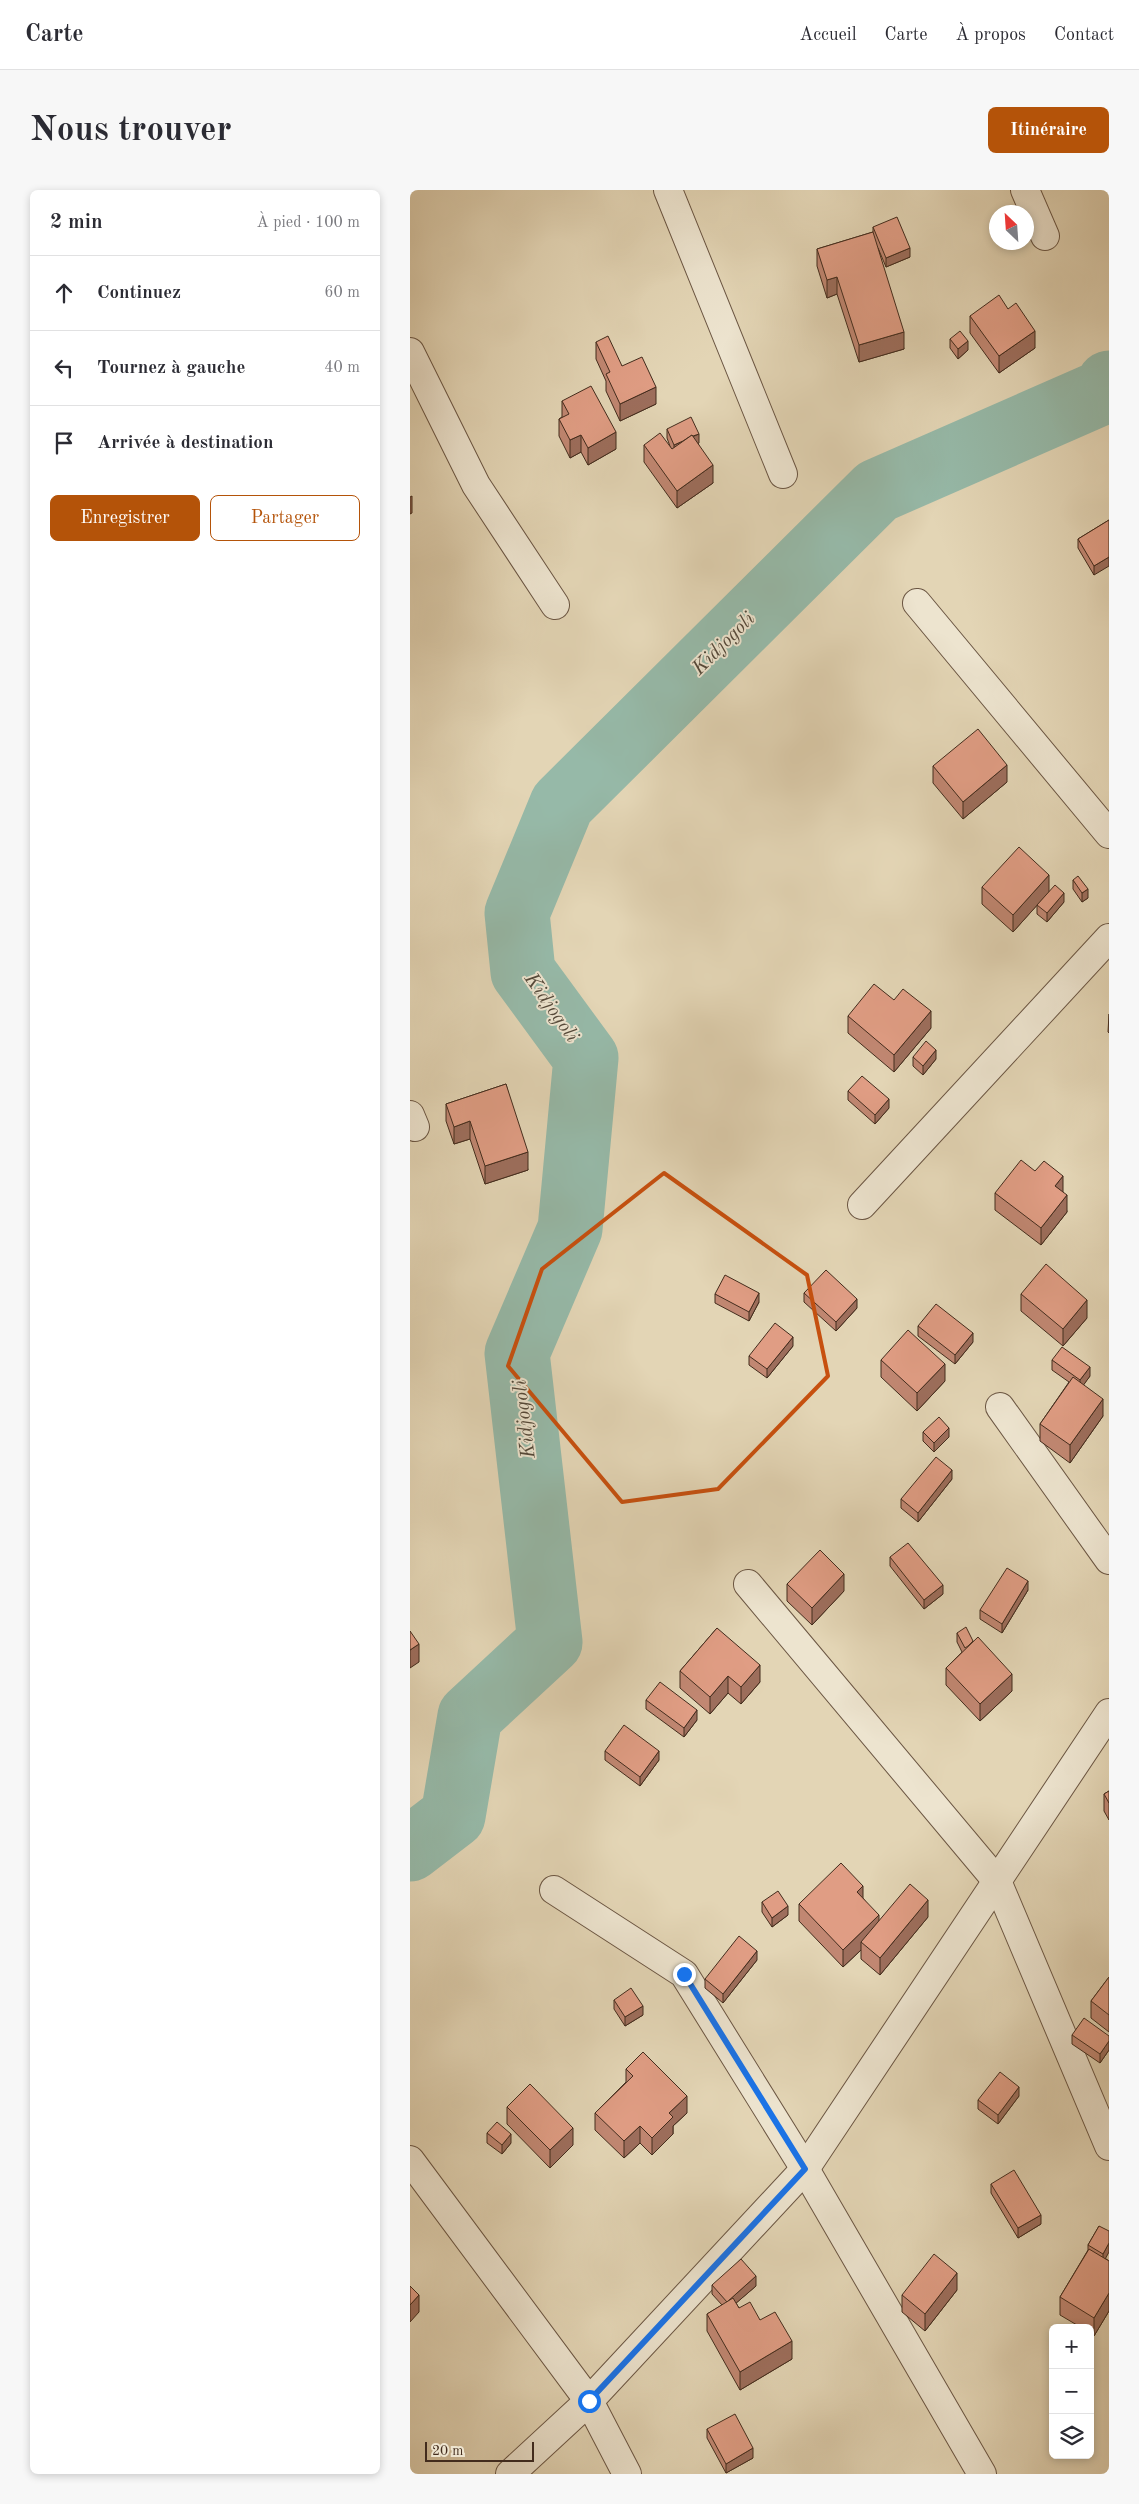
<!DOCTYPE html>
<html lang="fr">
<head>
<meta charset="utf-8">
<style>
  body { margin:0; font-family:"Old Standard TT",serif; background:#f7f7f7; color:#2b2b33 }
  .controls { position:absolute; right:15px; bottom:15px; display:grid; overflow:hidden; border-radius:8px; box-shadow:0 2px 8px #0003 }
  .controls button { width:45px; height:45px; display:grid; place-items:center; padding:0; border:0; border-bottom:1px solid #e1e1e2; background:#fff; color:#2b2b33; font:25px sans-serif }
  .compass { position:absolute; left:579px; top:15px; width:45px; height:45px; border-radius:50%; background:#fff; box-shadow:0 2px 8px #0003; rotate:335deg }
  .scale { position:absolute; left:15px; bottom:12px; width:109px; box-sizing:border-box; padding-left:5px; border:2px solid #432c1d; border-top:0; font-size:14px; line-height:18px; white-space:nowrap; color:#432c1d; -webkit-text-stroke:4px #ede4cf; paint-order:stroke }
  .stop { position:absolute; width:15px; height:15px; margin:-11px; border:4px solid #1a73e8; border-radius:50%; background:#fff }
  .stop.end { background:#1a73e8; border-color:#fff; box-shadow:0 1px 5px #0008 }
  .list { margin:0; padding:0; list-style:none }
  h2 { display:flex; justify-content:space-between; align-items:center; height:65px; margin:0; padding:0 20px; font-size:21px }
  h2 small { font-size:16px; font-weight:400; color:#7c7c81 }
  .list li { display:grid; grid-template-columns:32px 1fr auto; gap:15px; align-items:center; box-sizing:border-box; height:75px; padding:0 20px; border-top:1px solid #e1e1e2 }
  .list b { display:block; font-size:19px; white-space:nowrap }
  .list em { font-size:16px; font-style:normal; color:#7c7c81 }
  .actions { display:flex; gap:10px; padding:15px 20px }
  .actions a { flex:1; padding:11px 0; border:1px solid #b45309; border-radius:8px; text-align:center; font-size:18px; color:#b45309 }
  .actions .main { background:#b45309; color:#fff }
  .icon { flex:none; width:28px; height:28px; fill:none; stroke:currentColor; stroke-width:2; stroke-linecap:round; stroke-linejoin:round }
  .map { position:relative; flex:none; width:699px; height:2284px; overflow:hidden; border-radius:8px }
  header { display:flex; align-items:center; gap:30px; box-sizing:border-box; height:70px; padding:0 25px; background:#fff; border-bottom:1px solid #e1e1e2 }
  header strong { font-size:24px }
  nav { display:flex; gap:28px; margin-inline-start:auto; font-size:18px }
  .intro { display:flex; align-items:center; justify-content:space-between; box-sizing:border-box; height:120px; padding:0 30px }
  h1 { margin:0; font-size:35px }
  .button { padding:12px 22px; border-radius:8px; background:#b45309; color:#fff; font-size:18px; font-weight:700 }
  main { display:flex; gap:30px; padding:0 30px }
  aside { flex:1; background:#fff; border-radius:8px; box-shadow:0 2px 8px #0003 }
  .map>svg:first-child { display:block }
  .lines { fill:none; stroke-linecap:round; stroke-linejoin:round }
  .river { stroke:#96b9a8; stroke-width:65 }
  .street-casing { stroke:#6b5643; stroke-width:30 }
  .street { stroke:#ede4cf; stroke-width:28 }
  .wall { fill:#c18772; stroke:#432c1d }
  .shaded-wall { fill:#9d6e5c; stroke:#432c1d }
  .building { fill:#e09d84; stroke:#432c1d }
  .route { stroke:#1a73e8; stroke-width:6 }
  .marked { fill:none; stroke:#c7500f; stroke-width:4; stroke-linejoin:round }
  .labels { text-anchor:middle; dominant-baseline:central; stroke-width:4; stroke-linejoin:round; paint-order:stroke }
  .water-label { font-size:20px; font-style:italic; fill:#544839; stroke:#ede4cf }
</style>
</head>
<body>
<header>
<strong>Carte</strong>
<nav><a>Accueil</a><a>Carte</a><a>À propos</a><a>Contact</a></nav>
</header>
<div class="intro"><h1>Nous trouver</h1><a class="button">Itinéraire</a></div>
<main>
<aside>
<h2>2 min<small>À pied · 100 m</small></h2>
<ul class="list">
<li><svg class="icon" aria-label="ahead" viewBox="0 0 24 24"><path d="M12 20V5M6 11l6-6 6 6"/></svg><div><b>Continuez</b></div><em>60 m</em></li>
<li><svg class="icon" aria-label="left" viewBox="0 0 24 24"><path d="M17 20v-9H6M10 6l-5 5 5 5"/></svg><div><b>Tournez à gauche</b></div><em>40 m</em></li>
<li><svg class="icon" aria-label="arrive" viewBox="0 0 24 24"><path d="M6 21V4h12l-3 4 3 4H6"/></svg><div><b>Arrivée à destination</b></div></li>
</ul>
<div class="actions"><a class="main">Enregistrer</a><a>Partager</a></div>
</aside>
<div class="map">
<svg width="699" height="2284" viewBox="0 0 699 2284">
  <rect width="100%" height="100%" fill="#e3d5b5"/>
  <filter id="stains"><feTurbulence type="fractalNoise" baseFrequency=".004" numOctaves="4"/><feColorMatrix values="0 0 0 0 .2 0 0 0 0 .09 0 0 0 0 .02 0 0 0 .5 -.17"/></filter>
  <radialGradient id="worn" r=".72"><stop offset=".6" stop-color="#630" stop-opacity="0"/><stop offset="1" stop-color="#630" stop-opacity=".3"/></radialGradient>
  <g class="lines">
    <polyline class="river" points="0,1659 43,1626 60,1526 140,1452 107,1163 160,1039 176,868 113,782 107,723 152,614 467,301 695,201 699,193"/>
    <g class="street-casing">
      <g id="street">
        <polyline points="258,0 373,284"/>
        <polyline points="615,0 635,46"/>
        <polyline points="0,162 66,295 145,415"/>
        <polyline points="507,413 699,644"/>
        <polyline points="0,925 5,937"/>
        <polyline points="452,1015 699,748"/>
        <polyline points="590,1217 699,1370"/>
        <polyline points="338,1394 587,1691 699,1956"/>
        <polyline points="144,1700 274,1784 395,1979 572,2284"/>
        <polyline points="0,1970 179,2211 217,2284"/>
        <polyline points="100,2284 179,2211 395,1979 699,1523"/>
      </g>
    </g>
    <use href="#street" class="street"/>
  </g>
  <g class="wall">
    <polygon points="463,37 500,67 476,77 468,58 494,159 449,172 427,104 417,108 407,76 407,59 463,42"/>
    <polygon points="598,119 625,158 589,183 560,143 560,126"/>
    <polygon points="540,149 558,160 548,169 540,158"/>
    <polygon points="186,152 212,176 246,214 210,231 196,201 196,191 186,169"/>
    <polygon points="152,211 206,259 178,275 171,262 160,268 149,246 149,229 152,227"/>
    <polygon points="257,239 289,253 288,253 303,293 267,318 234,272 234,255 261,259 257,248"/>
    <polygon points="699,330 684,385 668,358 668,349"/>
    <polygon points="523,576 597,592 553,629 523,593"/>
    <polygon points="663,690 678,708 672,712 663,699"/>
    <polygon points="572,697 639,701 654,712 637,732 627,724 627,715 603,742 572,714"/>
    <polygon points="484,810 521,838 484,882 438,843 438,826"/>
    <polygon points="699,824 699,843 698,842"/>
    <polygon points="503,867 526,869 513,885 503,876"/>
    <polygon points="96,894 118,980 75,994 60,949 44,954 36,931 36,914"/>
    <polygon points="438,901 479,918 465,934 438,910"/>
    <polygon points="653,1002 657,1022 631,1055 585,1020 585,1003"/>
    <polygon points="394,1103 447,1118 426,1141 394,1112"/>
    <polygon points="305,1104 349,1112 339,1131 305,1113"/>
    <polygon points="611,1104 677,1128 653,1156 611,1121"/>
    <polygon points="508,1136 563,1152 545,1174 508,1146"/>
    <polygon points="383,1156 357,1188 339,1175 339,1166"/>
    <polygon points="471,1170 535,1191 507,1221 471,1187"/>
    <polygon points="642,1170 680,1186 673,1195 693,1226 660,1273 630,1251 630,1234 659,1192 642,1180"/>
    <polygon points="513,1242 539,1247 524,1262 513,1251"/>
    <polygon points="542,1289 508,1332 491,1318 491,1309"/>
    <polygon points="480,1367 533,1404 514,1419 480,1376"/>
    <polygon points="377,1394 434,1401 402,1435 377,1411"/>
    <polygon points="618,1400 592,1443 570,1429 570,1420"/>
    <polygon points="307,1438 350,1492 331,1514 318,1503 300,1524 270,1498 270,1481"/>
    <polygon points="547,1443 563,1451 602,1501 570,1531 536,1495 536,1478 552,1462 547,1452"/>
    <polygon points="236,1510 287,1530 274,1547 236,1519"/>
    <polygon points="195,1561 249,1570 230,1596 195,1570"/>
    <polygon points="699,1601 699,1630 694,1621 694,1604"/>
    <polygon points="453,1708 469,1731 518,1727 470,1785 451,1769 451,1760 433,1777 389,1731 389,1714"/>
    <polygon points="352,1712 378,1725 362,1737 352,1722"/>
    <polygon points="347,1770 313,1813 295,1798 295,1789"/>
    <polygon points="699,1787 699,1842 681,1828 681,1811"/>
    <polygon points="204,1810 233,1825 215,1836 204,1819"/>
    <polygon points="662,1845 699,1846 699,1860 690,1873 662,1854"/>
    <polygon points="216,1879 277,1923 263,1936 263,1944 242,1965 230,1953 214,1968 185,1940 185,1923 216,1892"/>
    <polygon points="609,1906 588,1934 568,1919 568,1910"/>
    <polygon points="97,1917 163,1955 140,1978 97,1934"/>
    <polygon points="77,1943 101,1953 92,1964 77,1953"/>
    <polygon points="581,1994 631,2034 608,2048 581,2003"/>
    <polygon points="689,2036 695,2068 699,2071 699,2121 684,2146 680,2143 680,2138 672,2138 650,2125 650,2107 678,2060 678,2055"/>
    <polygon points="302,2095 346,2096 326,2113 329,2118 350,2130 382,2169 330,2200 297,2141 297,2124 312,2115 302,2104"/>
    <polygon points="547,2100 515,2141 492,2122 492,2105"/>
    <polygon points="297,2239 343,2268 316,2283 297,2248"/>
  </g>
  <g class="shaded-wall">
    <polygon points="500,58 500,67 476,77 476,68"/>
    <polygon points="427,87 427,104 417,108 417,90"/>
    <polygon points="625,141 625,158 589,183 589,166"/>
    <polygon points="494,142 494,159 449,172 449,155"/>
    <polygon points="558,151 558,160 548,169 548,159"/>
    <polygon points="246,197 246,214 210,231 210,214"/>
    <polygon points="206,242 206,259 178,275 178,258"/>
    <polygon points="289,244 289,253 264,265 264,255"/>
    <polygon points="171,245 171,262 160,268 160,250"/>
    <polygon points="303,275 303,293 267,318 267,301"/>
    <polygon points="2,306 2,323 0,324 0,307"/>
    <polygon points="699,367 699,376 684,385 684,376"/>
    <polygon points="597,575 597,592 553,629 553,612"/>
    <polygon points="639,685 639,702 603,742 603,725"/>
    <polygon points="678,699 678,708 672,712 672,703"/>
    <polygon points="654,703 654,712 637,732 637,723"/>
    <polygon points="521,821 521,838 484,882 484,865"/>
    <polygon points="526,860 526,869 513,885 513,876"/>
    <polygon points="479,909 479,918 465,934 465,925"/>
    <polygon points="60,931 60,949 44,954 44,937"/>
    <polygon points="118,962 118,980 75,994 75,976"/>
    <polygon points="653,986 653,1003 645,996"/>
    <polygon points="657,1005 657,1022 631,1055 631,1038"/>
    <polygon points="349,1103 349,1112 339,1131 339,1122"/>
    <polygon points="447,1109 447,1118 426,1141 426,1132"/>
    <polygon points="677,1110 677,1128 653,1156 653,1139"/>
    <polygon points="563,1143 563,1152 545,1174 545,1165"/>
    <polygon points="383,1147 383,1156 357,1188 357,1179"/>
    <polygon points="535,1174 535,1191 507,1221 507,1203"/>
    <polygon points="680,1177 680,1186 670,1200 670,1190"/>
    <polygon points="693,1209 693,1226 660,1273 660,1255"/>
    <polygon points="539,1238 539,1247 524,1262 524,1253"/>
    <polygon points="542,1280 542,1289 508,1332 508,1323"/>
    <polygon points="434,1384 434,1401 402,1435 402,1418"/>
    <polygon points="618,1391 618,1400 592,1443 592,1434"/>
    <polygon points="533,1395 533,1404 514,1419 514,1410"/>
    <polygon points="9,1454 9,1472 0,1478 0,1460"/>
    <polygon points="350,1475 350,1492 331,1514 331,1497"/>
    <polygon points="602,1484 602,1501 570,1531 570,1514"/>
    <polygon points="318,1486 318,1503 300,1524 300,1507"/>
    <polygon points="287,1520 287,1530 274,1547 274,1538"/>
    <polygon points="249,1561 249,1570 230,1596 230,1587"/>
    <polygon points="453,1696 453,1713 447,1702"/>
    <polygon points="518,1710 518,1727 470,1785 470,1768"/>
    <polygon points="378,1716 378,1725 362,1737 362,1728"/>
    <polygon points="469,1725 469,1742 451,1752 451,1760 433,1777 433,1760"/>
    <polygon points="347,1761 347,1770 313,1813 313,1804"/>
    <polygon points="233,1816 233,1825 215,1836 215,1827"/>
    <polygon points="699,1851 699,1860 690,1873 690,1864"/>
    <polygon points="609,1897 609,1906 588,1934 588,1925"/>
    <polygon points="277,1906 277,1923 263,1936 263,1944 242,1965 242,1948 259,1923"/>
    <polygon points="230,1936 230,1953 214,1968 214,1951"/>
    <polygon points="163,1938 163,1955 140,1978 140,1960"/>
    <polygon points="101,1944 101,1953 92,1964 92,1955"/>
    <polygon points="631,2025 631,2034 608,2048 608,2038"/>
    <polygon points="699,2053 699,2062 693,2073 693,2064"/>
    <polygon points="547,2083 547,2100 515,2141 515,2124"/>
    <polygon points="346,2086 346,2096 317,2121 317,2112"/>
    <polygon points="699,2103 699,2121 684,2146 684,2128"/>
    <polygon points="9,2105 9,2122 0,2132 0,2115"/>
    <polygon points="382,2151 382,2169 330,2200 330,2182"/>
    <polygon points="343,2258 343,2268 316,2283 316,2274"/>
  </g>
  <g class="building">
    <polygon points="487,27 500,58 476,68 463,37"/>
    <polygon points="463,42 494,142 449,155 427,87 417,90 407,59"/>
    <polygon points="589,105 598,119 606,113 625,141 589,166 560,126"/>
    <polygon points="550,141 558,151 548,159 540,149"/>
    <polygon points="198,146 212,176 232,167 246,197 210,214 196,184 200,182 186,152"/>
    <polygon points="181,196 206,242 178,258 171,245 160,250 149,229 159,224 152,211"/>
    <polygon points="281,227 289,244 283,246 282,245 273,251 264,255 257,239"/>
    <polygon points="250,243 262,259 282,245 303,275 267,301 234,255"/>
    <polygon points="699,330 699,367 684,376 668,349"/>
    <polygon points="568,539 597,575 553,612 523,576"/>
    <polygon points="609,657 639,685 603,725 572,697"/>
    <polygon points="668,686 678,699 672,703 663,690"/>
    <polygon points="645,695 654,703 637,723 627,715"/>
    <polygon points="464,794 484,810 493,799 521,821 484,865 438,826"/>
    <polygon points="516,851 526,860 513,876 503,867"/>
    <polygon points="452,886 479,909 465,925 438,901"/>
    <polygon points="96,894 118,962 75,976 60,931 44,937 36,914"/>
    <polygon points="611,970 625,981 634,971 653,986 645,996 657,1005 631,1038 585,1003"/>
    <polygon points="636,1074 677,1110 653,1139 611,1104"/>
    <polygon points="416,1080 447,1109 426,1132 394,1103"/>
    <polygon points="315,1085 349,1103 339,1122 305,1104"/>
    <polygon points="526,1114 563,1143 545,1165 508,1136"/>
    <polygon points="365,1133 383,1147 357,1179 339,1166"/>
    <polygon points="498,1140 535,1174 507,1203 471,1170"/>
    <polygon points="652,1157 680,1177 670,1190 642,1170"/>
    <polygon points="663,1187 693,1209 660,1255 630,1234"/>
    <polygon points="529,1227 539,1238 524,1253 513,1242"/>
    <polygon points="526,1267 542,1280 508,1323 491,1309"/>
    <polygon points="498,1353 533,1395 514,1410 480,1367"/>
    <polygon points="410,1360 434,1384 402,1418 377,1394"/>
    <polygon points="597,1378 618,1391 592,1434 570,1420"/>
    <polygon points="556,1437 563,1451 558,1456 555,1458 547,1443"/>
    <polygon points="307,1438 350,1475 331,1497 318,1486 300,1507 270,1481"/>
    <polygon points="0,1441 9,1454 0,1460"/>
    <polygon points="568,1447 602,1484 570,1514 536,1478"/>
    <polygon points="250,1492 287,1520 274,1538 236,1510"/>
    <polygon points="214,1535 249,1561 230,1587 195,1561"/>
    <polygon points="699,1601 699,1613 694,1604"/>
    <polygon points="431,1673 453,1696 447,1702 469,1725 433,1760 389,1714"/>
    <polygon points="500,1694 518,1710 470,1768 451,1752"/>
    <polygon points="368,1701 378,1716 362,1728 352,1712"/>
    <polygon points="329,1746 347,1761 313,1804 295,1789"/>
    <polygon points="699,1787 699,1825 681,1811"/>
    <polygon points="221,1798 233,1816 215,1827 204,1810"/>
    <polygon points="674,1828 699,1846 699,1851 690,1864 662,1845"/>
    <polygon points="233,1862 277,1906 259,1923 263,1927 242,1948 230,1936 214,1951 185,1923 223,1886 216,1879"/>
    <polygon points="590,1882 609,1897 588,1925 568,1910"/>
    <polygon points="120,1894 163,1938 140,1960 97,1917"/>
    <polygon points="87,1932 101,1944 92,1955 77,1943"/>
    <polygon points="604,1980 631,2025 608,2038 581,1994"/>
    <polygon points="689,2036 699,2041 699,2053 693,2064 678,2055"/>
    <polygon points="679,2059 699,2071 699,2103 684,2128 650,2107"/>
    <polygon points="524,2064 547,2083 515,2124 492,2105"/>
    <polygon points="331,2069 346,2086 317,2112 302,2095"/>
    <polygon points="0,2096 9,2105 0,2115"/>
    <polygon points="323,2108 329,2118 340,2112 350,2130 365,2122 382,2151 330,2182 297,2124"/>
    <polygon points="325,2224 343,2258 316,2274 297,2239"/>
  </g>
  <g class="lines">
    <polyline class="route" points="179,2211 395,1979 274,1784"/>
  </g>
  <path class="marked" d="M254,983L397,1085L418,1186L308,1299L212,1312L98,1176L132,1079Z"/>
  <g class="labels">
    <g class="water-label">
      <text transform="translate(314 454) rotate(-45)">Kidjogoli</text>
      <text transform="translate(141 818) rotate(55)">Kidjogoli</text>
      <text transform="translate(115 1229) rotate(-97)">Kidjogoli</text>
    </g>
  </g>
  <rect width="100%" height="100%" filter="url(#stains)"/>
  <rect width="100%" height="100%" fill="url(#worn)"/>
</svg>
<div class="controls">
<button>+</button>
<button>−</button>
<button><svg class="icon" aria-label="layers" viewBox="0 0 24 24"><path d="M12 4l9 5-9 5-9-5zM3 14l9 5 9-5"/></svg></button>
</div>
<svg class="compass" viewBox="-18 -18 36 36"><path d="M0-13l5 13h-10z" fill="#e53935"/><path d="M0 13l5-13h-10z" fill="#7c7c81"/></svg>
<div class="scale">20 m</div>
<div class="stop" style="left:179px;top:2211px"></div>
<div class="stop end" style="left:274px;top:1784px"></div>
</div>
</main>
</body>
</html>
